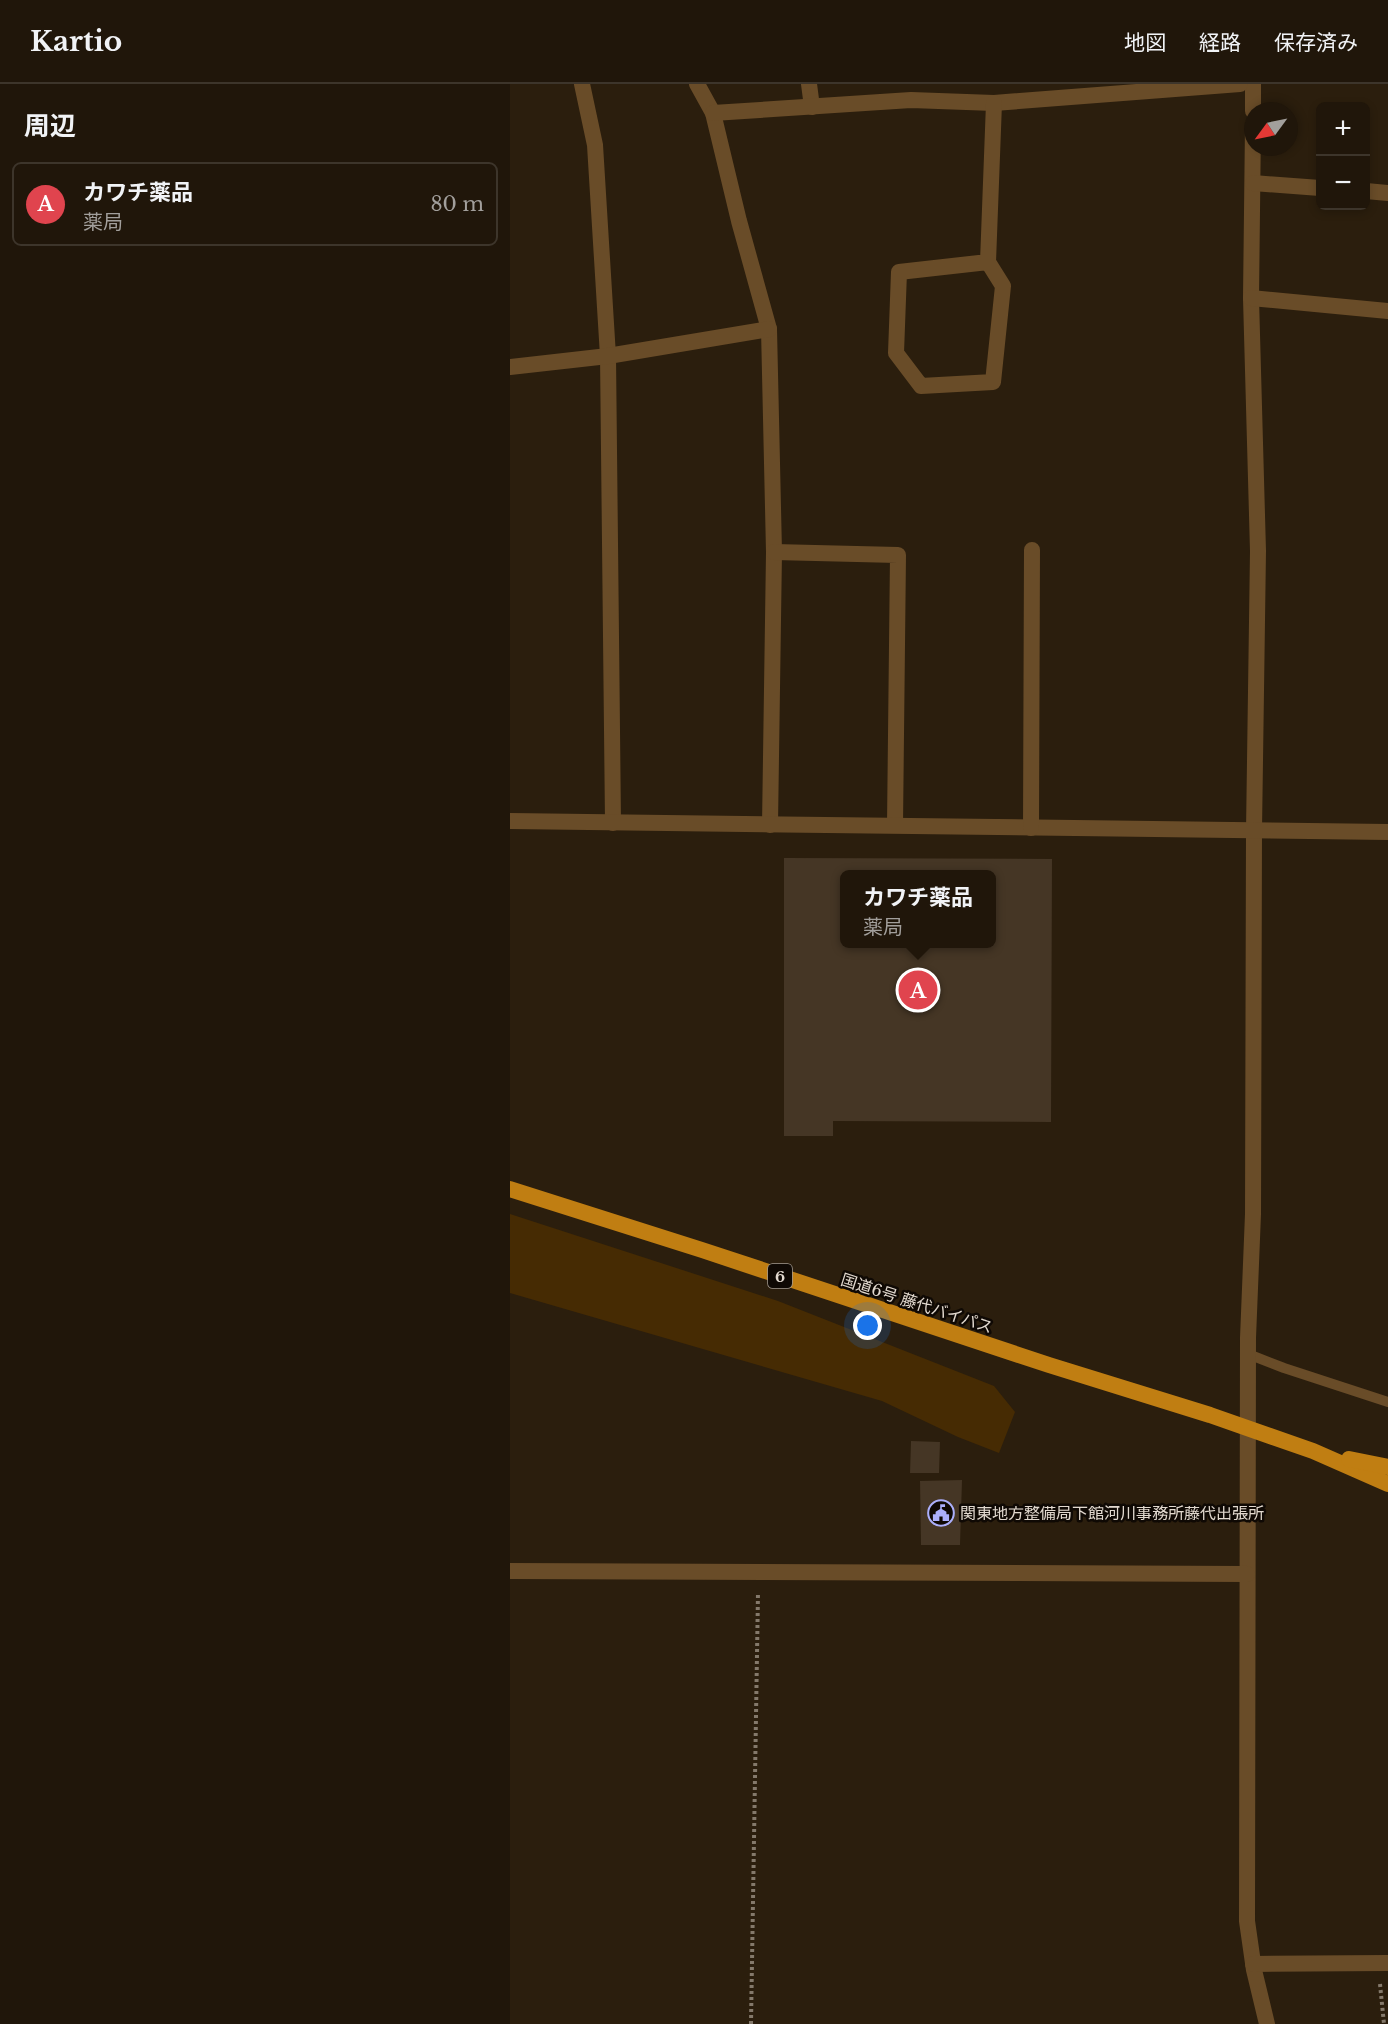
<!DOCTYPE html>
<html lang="ja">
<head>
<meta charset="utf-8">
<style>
  body { margin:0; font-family:"Libre Baskerville","Noto Sans JP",serif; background:#2d2318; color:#f1f3f6 }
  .controls { position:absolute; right:18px; top:18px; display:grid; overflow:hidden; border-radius:9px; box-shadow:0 3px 9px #0003 }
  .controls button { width:54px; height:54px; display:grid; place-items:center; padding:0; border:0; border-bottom:2px solid #3d352b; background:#20160a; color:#f1f3f6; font:30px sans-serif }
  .compass { position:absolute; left:734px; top:18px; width:54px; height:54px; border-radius:50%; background:#20160a; box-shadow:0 3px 9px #0003; rotate:237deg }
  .you { position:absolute; left:358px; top:1242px; width:21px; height:21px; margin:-15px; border:4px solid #fff; border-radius:50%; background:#1a73e8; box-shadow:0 0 0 9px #1a73e833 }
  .badge { display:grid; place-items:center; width:39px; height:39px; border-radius:50%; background:#abaffb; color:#fff; font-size:20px; font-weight:700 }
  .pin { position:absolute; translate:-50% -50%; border:3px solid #fff; box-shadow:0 2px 6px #0006 }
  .popup { position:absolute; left:330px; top:786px; width:156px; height:78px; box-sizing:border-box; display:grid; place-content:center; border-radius:9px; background:#20160a; filter:drop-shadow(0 2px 4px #0005); font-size:20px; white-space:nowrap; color:#a29f9c }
  .popup b { font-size:22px; color:#f1f3f6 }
  .popup::after { content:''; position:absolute; left:50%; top:100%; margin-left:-12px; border:12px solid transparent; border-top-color:#20160a }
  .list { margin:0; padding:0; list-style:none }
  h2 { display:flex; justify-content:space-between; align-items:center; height:78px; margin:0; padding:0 24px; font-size:26px }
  h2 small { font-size:20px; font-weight:400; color:#a29f9c }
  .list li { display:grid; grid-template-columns:39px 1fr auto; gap:18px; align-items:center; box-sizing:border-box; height:84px; margin:0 12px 12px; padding:0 12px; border:2px solid #3d352b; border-radius:9px }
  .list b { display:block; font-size:22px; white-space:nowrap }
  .list p { margin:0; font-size:20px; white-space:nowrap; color:#a29f9c }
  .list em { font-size:20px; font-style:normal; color:#a29f9c }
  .map { position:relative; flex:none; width:878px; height:1940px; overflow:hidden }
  header { display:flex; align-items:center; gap:36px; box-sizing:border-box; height:84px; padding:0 30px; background:#20160a; border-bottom:2px solid #3d352b }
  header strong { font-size:28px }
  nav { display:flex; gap:33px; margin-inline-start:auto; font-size:21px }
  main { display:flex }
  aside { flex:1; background:#20160a }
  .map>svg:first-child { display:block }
  .green { fill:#462b03 }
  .building { fill:#453625; fill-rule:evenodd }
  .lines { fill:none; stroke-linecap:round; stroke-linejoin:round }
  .path { stroke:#84796b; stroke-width:4; stroke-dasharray:3 3; stroke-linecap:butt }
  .service { stroke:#694c28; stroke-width:10 }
  .minor { stroke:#694c28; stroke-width:16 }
  .trunk { stroke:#c07e12; stroke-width:16 }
  .labels { text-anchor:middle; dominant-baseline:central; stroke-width:5; stroke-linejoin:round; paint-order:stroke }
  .shield { fill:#0f0904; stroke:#a39b92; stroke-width:1.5 }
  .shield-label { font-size:15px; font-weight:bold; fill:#e2d9cf }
  .street-label { font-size:16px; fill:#e2d9cf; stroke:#0f0904 }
  .poi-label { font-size:16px; fill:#e2d9cf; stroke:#0f0904; text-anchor:start }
</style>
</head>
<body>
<header>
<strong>Kartio</strong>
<nav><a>地図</a><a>経路</a><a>保存済み</a></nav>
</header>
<main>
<aside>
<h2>周辺<small></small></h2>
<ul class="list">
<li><span class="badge" style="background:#e0444e">A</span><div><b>カワチ薬品</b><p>薬局</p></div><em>80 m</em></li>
</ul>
</aside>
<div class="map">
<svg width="878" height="1940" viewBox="0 0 878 1940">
  <rect width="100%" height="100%" fill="#2b1e0d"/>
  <polygon class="green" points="0,1130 268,1217 484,1302 505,1328 489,1369 448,1353 372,1317 0,1209"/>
  <g class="building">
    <path d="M274,774L542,775L541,1038L323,1037V1052H274ZM334,790H482V860H334Z"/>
    <polygon points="401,1357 430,1358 429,1389 400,1389"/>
    <polygon points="452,1396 450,1461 411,1461 410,1397"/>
  </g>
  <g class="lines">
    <g class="path">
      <polyline points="870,1900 874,1940"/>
      <polyline points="241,1940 248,1509"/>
    </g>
    <polyline class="service" points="738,1270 774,1284 878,1318"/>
    <g class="minor">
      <polyline points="72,0 85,61 98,272 103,739"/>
      <polyline points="187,0 203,29 229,137 259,245 264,468 260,741"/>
      <polyline points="299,0 302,23"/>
      <polyline points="743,27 743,0"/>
      <polyline points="203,29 401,16 484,19 730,0"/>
      <polyline points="743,41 741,214 748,467 744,747 743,1130 738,1254 737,1837 744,1886 757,1940"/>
      <polyline points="743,99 810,104"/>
      <polyline points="856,107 878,109"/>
      <polyline points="478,178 493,202 483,298 411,302 386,269 389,188 478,178 484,19"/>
      <polyline points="741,214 878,227"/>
      <polyline points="0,283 98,272 259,245"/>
      <polyline points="264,468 388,471 385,741"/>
      <polyline points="0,737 878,748"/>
      <polyline points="521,744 522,466"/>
      <polyline points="0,1487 737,1490"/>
      <polyline points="743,1880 878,1879"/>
    </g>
    <g class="trunk">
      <polyline points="0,1105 192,1166 539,1281 700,1331 803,1367 878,1400"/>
      <polyline points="839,1375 878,1383"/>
    </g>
  </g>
  <defs>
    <g id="civic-ring" transform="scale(1.35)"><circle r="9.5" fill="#0f0904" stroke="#abaffb" stroke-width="1.5"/><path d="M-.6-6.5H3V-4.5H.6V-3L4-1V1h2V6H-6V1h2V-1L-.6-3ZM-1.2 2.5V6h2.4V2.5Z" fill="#abaffb"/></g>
  </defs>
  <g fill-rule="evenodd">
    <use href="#civic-ring" x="431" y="1429"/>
  </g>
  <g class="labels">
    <rect class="shield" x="258" y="1180" width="24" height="24" rx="4.5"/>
    <g class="shield-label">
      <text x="270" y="1192">6</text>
    </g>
    <g class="street-label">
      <text transform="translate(407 1219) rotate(18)">国道6号 藤代バイパス</text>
    </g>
    <g class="poi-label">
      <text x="450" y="1429">関東地方整備局下館河川事務所藤代出張所</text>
    </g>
  </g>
</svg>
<div class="controls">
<button>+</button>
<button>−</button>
</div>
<svg class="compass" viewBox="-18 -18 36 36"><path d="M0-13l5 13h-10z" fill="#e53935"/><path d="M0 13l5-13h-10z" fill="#a29f9c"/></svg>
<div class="you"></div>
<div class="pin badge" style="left:408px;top:906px;background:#e0444e">A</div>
<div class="popup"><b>カワチ薬品</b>薬局</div>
</div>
</main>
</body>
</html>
